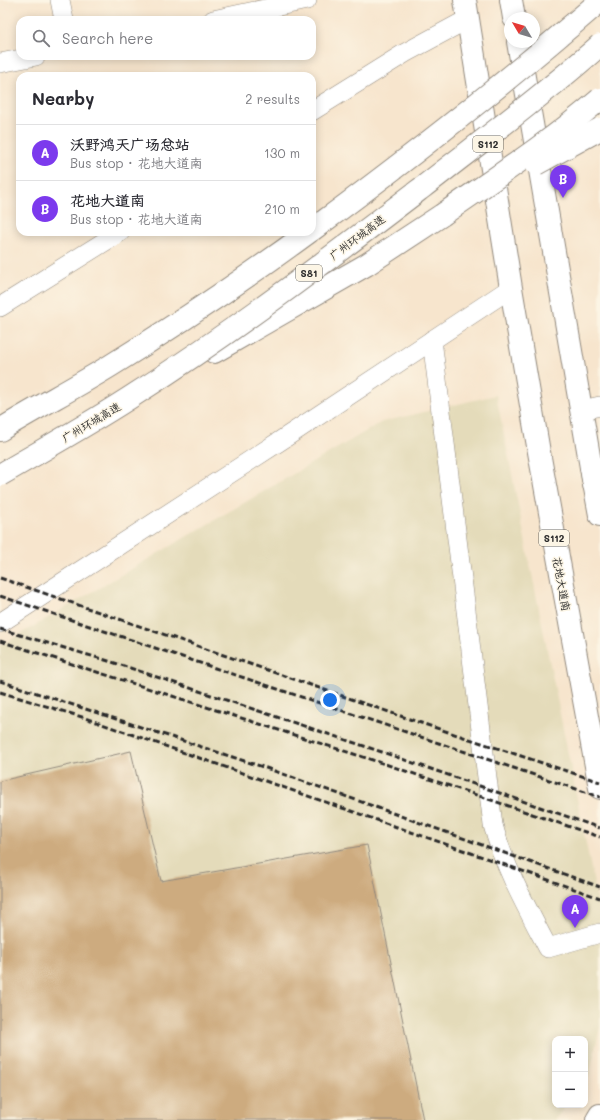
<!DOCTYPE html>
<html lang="en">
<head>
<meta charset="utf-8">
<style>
  body { margin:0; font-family:Mali,"LXGW WenKai TC",sans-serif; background:#f7f7f7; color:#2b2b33 }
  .controls { position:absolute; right:12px; bottom:12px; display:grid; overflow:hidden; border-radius:8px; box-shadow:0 2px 10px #0003 }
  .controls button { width:36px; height:36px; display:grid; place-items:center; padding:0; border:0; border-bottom:1px solid #e1e1e2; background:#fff; color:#2b2b33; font:20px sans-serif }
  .compass { position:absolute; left:504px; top:12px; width:36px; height:36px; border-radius:50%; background:#fff; box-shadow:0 2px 10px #0003; rotate:308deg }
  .you { position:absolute; left:330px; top:700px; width:14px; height:14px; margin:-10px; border:3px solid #fff; border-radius:50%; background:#1a73e8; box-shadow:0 0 0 6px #1a73e833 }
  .badge { display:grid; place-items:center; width:26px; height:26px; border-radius:50%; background:#7c3aed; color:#fff; font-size:13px; font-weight:700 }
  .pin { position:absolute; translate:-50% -33px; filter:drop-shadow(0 1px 2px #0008) }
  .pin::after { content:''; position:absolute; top:21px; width:14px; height:12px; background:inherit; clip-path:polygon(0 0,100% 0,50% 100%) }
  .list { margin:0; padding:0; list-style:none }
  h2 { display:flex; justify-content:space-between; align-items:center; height:52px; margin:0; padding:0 16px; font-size:17px }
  h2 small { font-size:13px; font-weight:400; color:#7c7c81 }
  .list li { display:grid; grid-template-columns:26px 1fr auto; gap:12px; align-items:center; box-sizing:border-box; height:56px; padding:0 16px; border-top:1px solid #e1e1e2 }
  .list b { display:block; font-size:15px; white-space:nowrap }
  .list p { margin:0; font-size:13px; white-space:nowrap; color:#7c7c81 }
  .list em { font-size:13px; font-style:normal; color:#7c7c81 }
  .icon { flex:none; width:22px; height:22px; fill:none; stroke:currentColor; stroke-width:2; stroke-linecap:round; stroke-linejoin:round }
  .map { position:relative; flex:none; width:600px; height:1120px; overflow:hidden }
  .search { position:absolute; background:#fff; box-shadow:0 2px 10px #0003; left:16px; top:16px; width:300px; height:44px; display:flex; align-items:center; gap:10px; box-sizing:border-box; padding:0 14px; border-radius:12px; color:#7c7c81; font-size:15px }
  .panel { position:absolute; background:#fff; box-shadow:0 2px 10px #0003; left:16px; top:72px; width:300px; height:164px; border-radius:12px }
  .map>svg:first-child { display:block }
  .built { fill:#e4dbba }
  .building { fill:#cdab7f }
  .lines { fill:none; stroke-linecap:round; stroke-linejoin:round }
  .minor-casing { stroke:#91887c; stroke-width:20 }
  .major-casing { stroke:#91887c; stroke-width:24 }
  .highway-casing { stroke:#91887c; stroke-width:24 }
  .minor { stroke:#fff; stroke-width:19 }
  .major { stroke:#fff; stroke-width:22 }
  .highway { stroke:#fff; stroke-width:22 }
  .rail { stroke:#2b2b2b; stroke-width:3; stroke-dasharray:6 3; stroke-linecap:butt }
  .highway-bridge-casing { stroke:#91887c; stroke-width:24; stroke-linecap:butt }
  .highway-bridge { stroke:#fff; stroke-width:22 }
  .labels { text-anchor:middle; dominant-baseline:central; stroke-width:3; stroke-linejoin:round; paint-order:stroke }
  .shield { fill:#fcf5e5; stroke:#6a6863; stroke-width:1 }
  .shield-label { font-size:10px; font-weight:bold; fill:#2b2b2b }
  .street-label { font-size:11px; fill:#2b2b2b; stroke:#fcf5e5 }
</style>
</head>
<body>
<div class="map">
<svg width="600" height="1120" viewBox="0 0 600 1120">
  <rect width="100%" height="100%" fill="#fcf5e5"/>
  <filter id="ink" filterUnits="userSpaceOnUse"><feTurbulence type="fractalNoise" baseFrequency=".025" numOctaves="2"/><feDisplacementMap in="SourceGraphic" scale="8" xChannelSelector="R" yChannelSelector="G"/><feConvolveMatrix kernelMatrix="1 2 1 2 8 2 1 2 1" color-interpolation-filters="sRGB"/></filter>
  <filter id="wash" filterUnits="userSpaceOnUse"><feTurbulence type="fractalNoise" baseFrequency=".012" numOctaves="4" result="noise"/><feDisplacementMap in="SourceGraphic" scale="16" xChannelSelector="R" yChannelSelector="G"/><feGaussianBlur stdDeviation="0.9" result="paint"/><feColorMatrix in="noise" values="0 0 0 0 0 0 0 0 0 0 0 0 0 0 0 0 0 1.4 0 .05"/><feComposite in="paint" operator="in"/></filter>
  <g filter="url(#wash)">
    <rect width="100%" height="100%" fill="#f7e5cd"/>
    <polygon class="built" points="496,395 600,913 600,1027 589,1076 585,1081 585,1039 555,1039 555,1105 566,1105 555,1120 0,1120 0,646 382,422"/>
    <g id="blocks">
      <polygon class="building" points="131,751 161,881 367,845 423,1120 0,1120 0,781"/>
    </g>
  </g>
  <g filter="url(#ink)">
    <use href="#blocks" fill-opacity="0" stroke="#91887c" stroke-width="1"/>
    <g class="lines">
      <g class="minor-casing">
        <g id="minor">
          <polyline points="60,0 64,20"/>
          <polyline points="213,20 307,0"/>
          <polyline points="0,63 36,56"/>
          <polyline points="312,111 405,53 468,19"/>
          <polyline points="0,307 120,232"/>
          <path d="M432,340L493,825C505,869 527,908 548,948L600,933"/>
          <polyline points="582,410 600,406"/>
          <polyline points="0,623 280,441 511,288"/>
        </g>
      </g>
      <g class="major-casing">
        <g id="major">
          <polyline points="465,0 511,288 539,452 600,788"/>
          <polyline points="511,0 514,18"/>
          <polyline points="518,42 594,485"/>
        </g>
      </g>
      <g class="highway-casing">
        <g id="highway">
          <polyline points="214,352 366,265 442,215"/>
          <path d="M0,430C36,408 74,388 110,366C178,324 245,279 309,232"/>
          <polyline points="591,467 600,515"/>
          <polyline points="597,1120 600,1115"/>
        </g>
      </g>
      <use href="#minor" class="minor"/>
      <use href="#major" class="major"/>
      <use href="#highway" class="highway"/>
      <g class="rail">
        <polyline points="0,578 418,722 600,782"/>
        <polyline points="0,596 600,797"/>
        <polyline points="0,629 112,662 382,752 600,828"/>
        <polyline points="0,641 385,764 600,837"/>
        <polyline points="0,681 266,768 600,887"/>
        <polyline points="0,692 82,717 600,898"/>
      </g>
      <g class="highway-bridge-casing">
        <g id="highway-bridge">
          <polyline points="536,164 600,129"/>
          <path d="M442,215C495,178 550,142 600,99"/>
          <path d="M312,230C411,157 508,81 600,1"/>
          <path d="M0,475C46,448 93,422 137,393C236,330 330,258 423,187C483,140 544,95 600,45"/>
        </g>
      </g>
      <use href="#highway-bridge" class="highway-bridge"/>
    </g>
  </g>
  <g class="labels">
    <g class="shield">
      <rect x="473" y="136" width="30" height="16" rx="3"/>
      <rect x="296" y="265" width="26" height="16" rx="3"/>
      <rect x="539" y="530" width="30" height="16" rx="3"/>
    </g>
    <g class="shield-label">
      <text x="488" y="144">S112</text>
      <text x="309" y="273">S81</text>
      <text x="554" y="538">S112</text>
    </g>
    <g class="street-label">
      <text transform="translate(357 237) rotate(-37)">广州环城高速</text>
      <text transform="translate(91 422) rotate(-31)">广州环城高速</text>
      <text transform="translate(562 584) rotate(80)">花地大道南</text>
    </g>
  </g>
</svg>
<div class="controls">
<button>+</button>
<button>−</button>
</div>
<svg class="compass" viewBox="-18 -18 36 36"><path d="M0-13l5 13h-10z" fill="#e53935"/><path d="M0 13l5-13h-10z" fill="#7c7c81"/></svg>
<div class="you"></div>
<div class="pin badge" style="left:575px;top:928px">A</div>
<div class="pin badge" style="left:563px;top:198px">B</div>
<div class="search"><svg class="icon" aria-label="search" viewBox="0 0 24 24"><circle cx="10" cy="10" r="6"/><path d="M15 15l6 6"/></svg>Search here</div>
<section class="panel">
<h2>Nearby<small>2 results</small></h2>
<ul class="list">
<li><span class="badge">A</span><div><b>沃野鸿天广场总站</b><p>Bus stop · 花地大道南</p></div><em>130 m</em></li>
<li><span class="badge">B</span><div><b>花地大道南</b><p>Bus stop · 花地大道南</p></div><em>210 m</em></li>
</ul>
</section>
</div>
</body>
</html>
